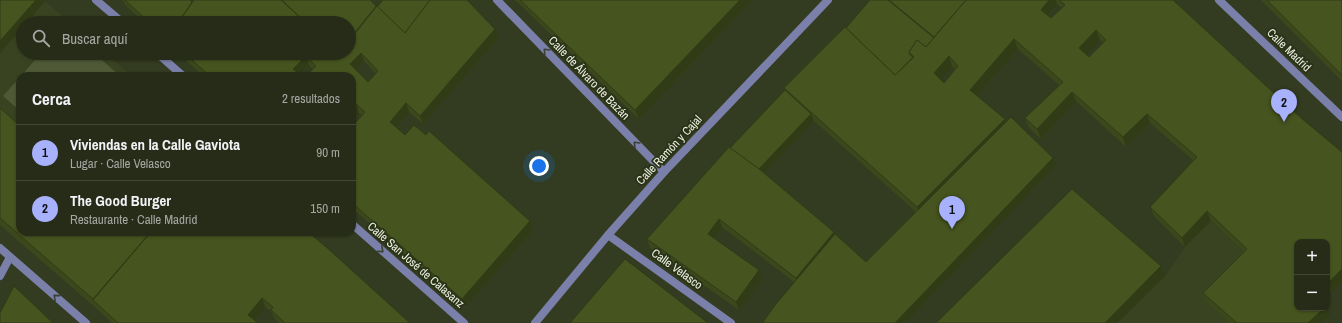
<!DOCTYPE html>
<html lang="es">
<head>
<meta charset="utf-8">
<style>
  body { margin:0; font-family:"Archivo Narrow",sans-serif; background:#2e3421; color:#f1f3f6 }
  .controls { position:absolute; right:12px; bottom:12px; display:grid; overflow:hidden; border-radius:8px; box-shadow:0 1px 3px #0004 }
  .controls button { width:36px; height:36px; display:grid; place-items:center; padding:0; border:0; border-bottom:1px solid #424837; background:#262c18; color:#f1f3f6; font:20px sans-serif }
  .you { position:absolute; left:539px; top:166px; width:14px; height:14px; margin:-10px; border:3px solid #fff; border-radius:50%; background:#1a73e8; box-shadow:0 0 0 6px #1a73e833 }
  .badge { display:grid; place-items:center; width:26px; height:26px; border-radius:50%; background:#a7b1fc; color:#111; font-size:13px; font-weight:700 }
  .pin { position:absolute; translate:-50% -33px; filter:drop-shadow(0 1px 2px #0008) }
  .pin::after { content:''; position:absolute; top:21px; width:14px; height:12px; background:inherit; clip-path:polygon(0 0,100% 0,50% 100%) }
  .list { margin:0; padding:0; list-style:none }
  h2 { display:flex; justify-content:space-between; align-items:center; height:52px; margin:0; padding:0 16px; font-size:17px }
  h2 small { font-size:13px; font-weight:400; color:#a4a7a2 }
  .list li { display:grid; grid-template-columns:26px 1fr auto; gap:12px; align-items:center; box-sizing:border-box; height:56px; padding:0 16px; border-top:1px solid #424837 }
  .list b { display:block; font-size:15px; white-space:nowrap }
  .list p { margin:0; font-size:13px; white-space:nowrap; color:#a4a7a2 }
  .list em { font-size:13px; font-style:normal; color:#a4a7a2 }
  .icon { flex:none; width:22px; height:22px; fill:none; stroke:currentColor; stroke-width:2; stroke-linecap:round; stroke-linejoin:round }
  .map { position:relative; flex:none; width:1342px; height:323px; overflow:hidden }
  .search { position:absolute; background:#262c18; box-shadow:0 1px 3px #0004; left:16px; top:16px; width:340px; height:44px; display:flex; align-items:center; gap:10px; box-sizing:border-box; padding:0 14px; border-radius:22px; color:#a4a7a2; font-size:15px }
  .panel { position:absolute; background:#262c18; box-shadow:0 1px 3px #0004; left:16px; top:72px; width:340px; height:164px; border-radius:12px }
  .map>svg:first-child { display:block }
  .built { fill:#394321 }
  .green { fill:#4f5936 }
  .lines { fill:none; stroke-linecap:round; stroke-linejoin:round }
  .street { stroke:#7a80a9; stroke-width:8 }
  .wall { fill:#3c481b; fill-rule:evenodd }
  .shaded-wall { fill:#313b16 }
  .building { fill:#46541f; stroke:#313b16; fill-rule:evenodd }
  .oneway { stroke:#394133 }
  .labels { text-anchor:middle; dominant-baseline:central; stroke-width:3.5; stroke-linejoin:round; paint-order:stroke }
  .street-label { font-size:12px; fill:#ebf0e0; stroke:#293116 }
</style>
</head>
<body>
<div class="map">
<svg width="1342" height="323" viewBox="0 0 1342 323">
  <rect width="100%" height="100%" fill="#333b20"/>
  <g class="built">
    <polygon points="45,1 71,23 26,23"/>
    <polygon points="23,27 23,53 105,53 132,76 20,76 20,232 162,232 96,308 0,225 0,53"/>
    <polygon points="1211,221 1251,259 1230,323 1117,323 1165,276 1185,247"/>
  </g>
  <g class="green">
    <polygon points="41,53 94,53 120,76 21,76"/>
    <polygon points="20,77 20,111 3,96"/>
  </g>
  <g class="lines">
    <g class="street">
      <polyline points="96,0 123,23"/>
      <polyline points="497,0 664,172"/>
      <polyline points="1219,0 1342,117"/>
      <polyline points="157,53 183,76"/>
      <polyline points="352,224 464,323"/>
      <polyline points="608,235 731,323"/>
      <polyline points="0,248 86,323"/>
      <polyline points="0,276 10,257"/>
      <polyline points="535,323 608,235 664,172 828,0"/>
    </g>
  </g>
  <g class="wall">
    <path d="M123,0H190L192,2L376,6L377,7L495,29L498,38L423,124L409,112L396,127L405,135L533,230L465,307L352,208V76L313,69L309,65L300,74L302,76H203L178,53H349V23H145L125,5ZM364,61L376,74L368,82L356,70ZM359,113L362,115L356,122L354,120Z"/>
    <polygon points="515,0 752,0 639,119"/>
    <path d="M870,0H1173L1301,118L1342,152V282L1332,291L1327,286V242L1297,308L1330,315L1322,323H1230L1207,303L1203,293L1244,252L1211,221L1185,247L1154,216L1150,207L1193,160L1150,123L1126,147L1076,101L1041,139L1029,128L1025,118L1059,85L1018,49L977,96L1005,119L1006,122L1056,165L905,323H763V322L794,282L722,227L714,238L759,270L762,279L739,310L650,248L647,239L730,148L785,90L784,88L846,28ZM1057,4L1062,8L1051,18L1048,16ZM1100,40L1103,43L1089,57L1086,54ZM952,66L955,69L944,83L941,79ZM813,120L916,212L866,262L835,234L764,173L814,121Z"/>
    <polygon points="1261,0 1342,0 1342,81"/>
    <polygon points="0,108 148,237 410,323 279,323 274,318 272,312 265,307 254,320 258,323 112,323 96,308 0,225"/>
  </g>
  <g class="shaded-wall">
    <polygon points="36,0 45,0 45,1 26,23 23,23 23,27 0,53 0,41"/>
    <polygon points="740,0 752,0 639,119 635,110"/>
    <polygon points="1049,0 1056,0 1057,4 1044,20 1041,10"/>
    <polygon points="495,29 498,38 423,124 420,116"/>
    <polygon points="1096,30 1100,40 1083,58 1079,48"/>
    <polygon points="1014,39 1018,49 974,99 970,90"/>
    <polygon points="361,53 364,61 353,73 350,64"/>
    <polygon points="306,56 309,65 298,76 293,69"/>
    <polygon points="949,56 952,66 938,83 934,73"/>
    <polygon points="1072,92 1076,101 1041,139 1037,129"/>
    <polygon points="406,103 409,112 393,131 390,122"/>
    <polygon points="356,104 359,113 352,121 352,109"/>
    <polygon points="811,114 814,121 761,176 758,169"/>
    <polygon points="1147,114 1150,123 1126,147 1123,137"/>
    <polygon points="1005,119 1008,129 921,216 917,207"/>
    <polygon points="1053,158 1056,165 905,323 895,323"/>
    <polygon points="1207,211 1211,221 1185,247 1182,238"/>
    <polygon points="719,219 722,227 711,242 708,234"/>
    <polygon points="530,221 533,230 465,307 462,299"/>
    <polygon points="834,232 837,241 799,286 796,278"/>
    <polygon points="1161,266 1165,276 1117,323 1105,323"/>
    <polygon points="1342,269 1342,282 1332,291 1329,282"/>
    <polygon points="759,270 762,279 739,310 736,302"/>
    <polygon points="262,298 265,307 252,323 248,315"/>
    <polygon points="1327,306 1330,315 1322,323 1308,323 1324,308 1327,308"/>
  </g>
  <g class="building">
    <polygon points="0,0 36,0 0,41"/>
    <polygon points="125,0 190,0 192,2 178,23 150,23"/>
    <polygon points="194,0 281,0 306,23 178,23"/>
    <polygon points="282,0 370,0 376,6 349,40 349,23 306,23"/>
    <polygon points="383,0 430,0 405,33 377,7"/>
    <path d="M430,0H467L495,29L420,116L406,103L390,122L405,135L414,125L426,135L429,131L530,221L462,299L352,203V118L356,122L365,112L356,104L352,109V76H306L316,66L306,56L293,69L302,76H210L184,53H338L339,54V53H349V41L377,6L405,33ZM361,53L378,71L368,82L350,64Z"/>
    <polygon points="520,0 740,0 635,110"/>
    <polygon points="870,0 888,0 934,38 926,47 917,40 909,52 910,55 913,57 895,75 846,28"/>
    <polygon points="889,0 966,0 934,37"/>
    <path d="M966,0H1049L1041,10L1051,18L1065,5L1059,0H1173L1301,118L1342,152V269L1329,282L1327,280V242H1297V308H1324L1308,323H1237L1203,293L1247,249L1207,211L1182,238L1150,207L1197,157L1147,114L1123,137L1072,92L1037,129L1025,118L1063,82L1014,39L970,90L1005,119L917,207L784,88L845,27L895,75L914,57L909,52L917,40L926,47ZM1096,30L1106,40L1089,57L1079,48ZM949,56L958,66L944,83L934,73Z"/>
    <polygon points="1267,0 1342,0 1342,75"/>
    <polygon points="785,90 811,114 759,169 730,148"/>
    <polygon points="0,108 20,126 20,232 143,232 147,236 93,299 0,218"/>
    <polygon points="1011,117 1053,158 895,323 765,323 763,322 776,304 835,234 866,262"/>
    <polygon points="729,147 758,168 834,232 796,278 719,219 708,234 759,270 736,302 647,239"/>
    <polygon points="1072,189 1161,266 1105,323 936,323"/>
    <polygon points="151,232 308,232 325,246 410,323 285,323 271,310 273,307 262,298 248,315 258,323 118,323 93,300"/>
    <polygon points="625,259 708,323 570,323"/>
    <polygon points="14,286 53,323 0,323 0,313"/>
  </g>
  <defs><path id="oneway-chevron" d="M-2-3.5L2.5 0L-2 3.5" fill="none" stroke-width="1.6" stroke-linecap="round" stroke-linejoin="round"/></defs>
  <g class="oneway">
    <use href="#oneway-chevron" transform="translate(546 51) rotate(-134)"/>
    <use href="#oneway-chevron" transform="translate(636 144) rotate(-134)"/>
    <use href="#oneway-chevron" transform="translate(381 250) rotate(41)"/>
    <use href="#oneway-chevron" transform="translate(56 297) rotate(-139)"/>
  </g>
  <g class="labels">
    <g class="street-label">
      <text transform="translate(1289 50) rotate(44)">Calle Madrid</text>
      <text transform="translate(589 78) rotate(46)">Calle de Álvaro de Bazán</text>
      <text transform="translate(669 150) rotate(-47)">Calle Ramón y Cajal</text>
      <text transform="translate(416 265) rotate(41)">Calle San José de Calasanz</text>
      <text transform="translate(677 269) rotate(36)">Calle Velasco</text>
    </g>
  </g>
</svg>
<div class="controls">
<button>+</button>
<button>−</button>
</div>
<div class="you"></div>
<div class="pin badge" style="left:952px;top:229px">1</div>
<div class="pin badge" style="left:1284px;top:122px">2</div>
<div class="search"><svg class="icon" aria-label="search" viewBox="0 0 24 24"><circle cx="10" cy="10" r="6"/><path d="M15 15l6 6"/></svg>Buscar aquí</div>
<section class="panel">
<h2>Cerca<small>2 resultados</small></h2>
<ul class="list">
<li><span class="badge">1</span><div><b>Viviendas en la Calle Gaviota</b><p>Lugar · Calle Velasco</p></div><em>90 m</em></li>
<li><span class="badge">2</span><div><b>The Good Burger</b><p>Restaurante · Calle Madrid</p></div><em>150 m</em></li>
</ul>
</section>
</div>
</body>
</html>
